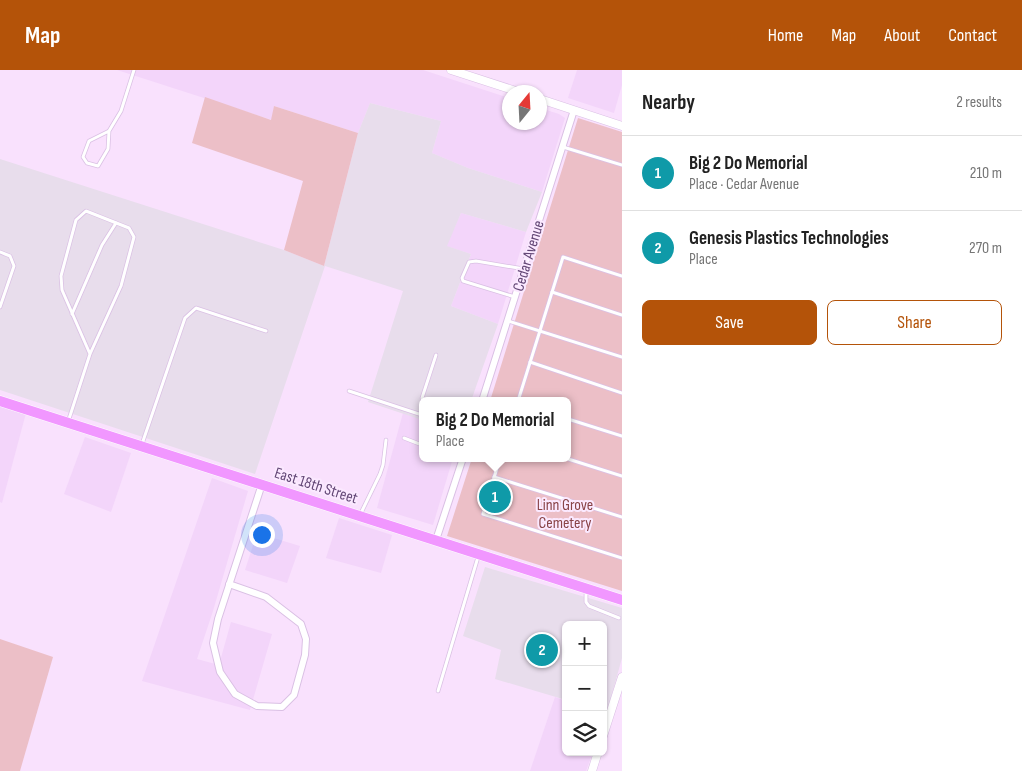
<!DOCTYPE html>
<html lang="en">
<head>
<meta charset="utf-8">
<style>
  body { margin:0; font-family:"Sofia Sans Condensed",sans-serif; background:#f6f6f6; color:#222 }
  .controls { position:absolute; right:15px; bottom:15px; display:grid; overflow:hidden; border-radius:8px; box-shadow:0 1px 4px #0004 }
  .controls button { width:45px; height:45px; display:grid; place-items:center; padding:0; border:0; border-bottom:1px solid #e0e0e0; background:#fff; color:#222; font:25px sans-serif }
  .compass { position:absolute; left:502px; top:15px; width:45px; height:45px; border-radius:50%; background:#fff; box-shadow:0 1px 4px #0004; rotate:18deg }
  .you { position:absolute; left:261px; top:464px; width:18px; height:18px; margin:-12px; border:4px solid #fff; border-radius:50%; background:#1a73e8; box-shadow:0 0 0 8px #1a73e833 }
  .badge { display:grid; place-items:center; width:32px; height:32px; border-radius:50%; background:#b45309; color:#fff; font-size:16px; font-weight:700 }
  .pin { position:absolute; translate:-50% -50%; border:2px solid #fff; box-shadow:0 1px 5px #0006 }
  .popup { position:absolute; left:419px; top:327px; width:152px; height:65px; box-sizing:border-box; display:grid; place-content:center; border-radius:8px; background:#fff; filter:drop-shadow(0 1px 4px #0005); font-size:16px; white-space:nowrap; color:#767676 }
  .popup b { font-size:19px; color:#222 }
  .popup::after { content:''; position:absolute; left:50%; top:100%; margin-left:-10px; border:10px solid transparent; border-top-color:#fff }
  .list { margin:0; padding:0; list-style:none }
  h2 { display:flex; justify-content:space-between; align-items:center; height:65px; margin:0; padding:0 20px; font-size:21px }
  h2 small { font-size:16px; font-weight:400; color:#767676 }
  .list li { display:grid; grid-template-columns:32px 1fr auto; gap:15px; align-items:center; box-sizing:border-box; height:75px; padding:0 20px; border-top:1px solid #e0e0e0 }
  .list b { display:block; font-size:19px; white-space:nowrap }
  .list p { margin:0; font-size:16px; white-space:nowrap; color:#767676 }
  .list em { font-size:16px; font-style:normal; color:#767676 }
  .actions { display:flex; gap:10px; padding:15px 20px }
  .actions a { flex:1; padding:11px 0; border:1px solid #b45309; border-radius:8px; text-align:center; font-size:18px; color:#b45309 }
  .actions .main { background:#b45309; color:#fff }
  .icon { flex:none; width:28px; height:28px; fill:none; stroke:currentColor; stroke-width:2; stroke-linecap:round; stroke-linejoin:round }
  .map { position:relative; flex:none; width:622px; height:701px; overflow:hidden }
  header { display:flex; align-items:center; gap:30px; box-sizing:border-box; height:70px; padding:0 25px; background:#b45309; color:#fff }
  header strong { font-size:24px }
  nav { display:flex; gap:28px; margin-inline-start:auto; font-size:18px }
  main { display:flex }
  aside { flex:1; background:#fff }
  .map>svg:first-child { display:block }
  .residential { fill:#f3d5fa }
  .industrial { fill:#e8ddec }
  .green { fill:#ecbfc7 }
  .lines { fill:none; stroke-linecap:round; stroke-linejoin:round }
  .service-casing { stroke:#dac0e4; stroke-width:4.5 }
  .minor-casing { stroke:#dac0e4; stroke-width:8 }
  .tertiary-casing { stroke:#dac0e4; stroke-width:9 }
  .primary-casing { stroke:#fff; stroke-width:11 }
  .service { stroke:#fff; stroke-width:3 }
  .minor { stroke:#fff; stroke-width:6 }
  .tertiary { stroke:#fff; stroke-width:8 }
  .primary { stroke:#f197ff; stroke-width:10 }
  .labels { text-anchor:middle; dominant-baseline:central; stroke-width:4; stroke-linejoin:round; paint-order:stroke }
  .street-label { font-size:16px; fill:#634776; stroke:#fbe9ff }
  .park-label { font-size:16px; fill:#894347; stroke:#fbe9ff }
</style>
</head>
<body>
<header>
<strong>Map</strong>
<nav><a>Home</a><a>Map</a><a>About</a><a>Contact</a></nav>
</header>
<main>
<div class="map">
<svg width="622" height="701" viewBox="0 0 622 701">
  <rect width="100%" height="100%" fill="#f9e1fd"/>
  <g class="residential">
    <polygon points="117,0 423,0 509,28 510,52 540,52 540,38 559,44 565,48 542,122 468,98 432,83 441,51 370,33 358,63 274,36 272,50"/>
    <polygon points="577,0 622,0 622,15 614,43 568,28"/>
    <polygon points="461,143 526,162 498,254 451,236 471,184 446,176"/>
    <polygon points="0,336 26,343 2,433 0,432"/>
    <polygon points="403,343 422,350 422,388 453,388 433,455 377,438"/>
    <polygon points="85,367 131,383 111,442 64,424"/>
    <polygon points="212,408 248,421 213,541 197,589 219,595 231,552 272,564 250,640 142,611"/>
    <polygon points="339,448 392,465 381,503 326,488"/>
    <polygon points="257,463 300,476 287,513 245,500"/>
    <polygon points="555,627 566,631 566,682 593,682 586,701 530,701"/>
  </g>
  <g class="industrial">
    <polygon points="370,33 441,51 432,83 468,98 542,122 526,162 461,143 447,176 471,184 451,236 498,254 471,331 422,331 422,350 368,332 403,221 325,196 255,404 0,320 0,89 284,180 324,196 358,63"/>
    <polygon points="485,497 622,538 622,588 607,642 603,641 603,555 566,555 566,630 495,609 501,580 463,566"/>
  </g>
  <g class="green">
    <polygon points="205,27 271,50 274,36 358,63 324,196 284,180 303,111 192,73"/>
    <polygon points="578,48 622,62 622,521 447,466 472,388 568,388 568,331 490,331"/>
    <polygon points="0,569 53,587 20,701 0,701"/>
  </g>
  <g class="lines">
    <g class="service-casing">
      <g id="service">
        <polyline points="109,61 89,71 83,87 87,93 98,96 108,79 109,61 121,41 134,0"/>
        <polyline points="563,77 622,95"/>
        <polyline points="0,182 10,186 14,196 0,237"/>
        <polyline points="552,222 622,245"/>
        <polyline points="515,227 463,211 462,208 469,192 476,191 524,199"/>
        <polyline points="72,244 102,175 116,153"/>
        <polyline points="508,251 622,287"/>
        <polyline points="530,292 622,323"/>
        <polyline points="349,321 422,345"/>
        <polyline points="423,331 422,328 436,285"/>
        <polyline points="518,331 563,187 622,206"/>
        <polyline points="568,349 622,366"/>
        <polyline points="68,352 90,284 121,216 134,167 129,158 86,141 76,150 61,206 62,220 90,284"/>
        <polyline points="404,368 422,375"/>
        <polyline points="142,374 185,248 196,238 266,261"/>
        <polyline points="500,388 483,444 622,488"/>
        <polyline points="565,388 622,406"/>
        <polyline points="494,407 622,447"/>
        <polyline points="360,445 380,404 383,395 386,370"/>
        <polyline points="586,521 586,532 589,536 619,548"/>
        <polyline points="438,621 478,487"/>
      </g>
    </g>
    <g class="minor-casing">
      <g id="minor">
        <polyline points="482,331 574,40"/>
        <polyline points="436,470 463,388"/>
        <polyline points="229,514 266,527 301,554 306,569 305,585 294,625 282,637 257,636 235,624 220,602 213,573 218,549 262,414"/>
      </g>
    </g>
    <g class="tertiary-casing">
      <g id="tertiary">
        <polyline points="451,0 519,22"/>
        <polyline points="540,29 622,56"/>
        <polyline points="603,666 622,607"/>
        <polyline points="592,701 598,682"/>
      </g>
    </g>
    <g class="primary-casing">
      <polyline id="primary" points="0,331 622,530"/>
    </g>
    <use href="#service" class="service"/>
    <use href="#minor" class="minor"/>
    <use href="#tertiary" class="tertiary"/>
    <use href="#primary" class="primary"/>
  </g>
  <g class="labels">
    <g class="street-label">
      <text transform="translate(529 186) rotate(-73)">Cedar Avenue</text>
      <text transform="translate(316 416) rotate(18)">East 18th Street</text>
    </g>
    <g class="park-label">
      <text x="565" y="435">Linn Grove<tspan x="565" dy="18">Cemetery</tspan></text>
    </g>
  </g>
</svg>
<div class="controls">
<button>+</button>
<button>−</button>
<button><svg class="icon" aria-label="layers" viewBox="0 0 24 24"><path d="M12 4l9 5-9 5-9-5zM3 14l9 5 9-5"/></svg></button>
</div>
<svg class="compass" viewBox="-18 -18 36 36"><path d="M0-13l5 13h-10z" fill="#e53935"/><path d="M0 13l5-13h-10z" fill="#767676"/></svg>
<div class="you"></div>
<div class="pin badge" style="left:495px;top:427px;background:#0f9aa8">1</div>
<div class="popup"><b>Big 2 Do Memorial</b>Place</div>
<div class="pin badge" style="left:542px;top:580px;background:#0f9aa8">2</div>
</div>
<aside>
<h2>Nearby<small>2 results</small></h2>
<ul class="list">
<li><span class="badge" style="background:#0f9aa8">1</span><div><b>Big 2 Do Memorial</b><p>Place · Cedar Avenue</p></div><em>210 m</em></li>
<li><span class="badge" style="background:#0f9aa8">2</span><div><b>Genesis Plastics Technologies</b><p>Place</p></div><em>270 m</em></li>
</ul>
<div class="actions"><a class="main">Save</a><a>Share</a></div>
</aside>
</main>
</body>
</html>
